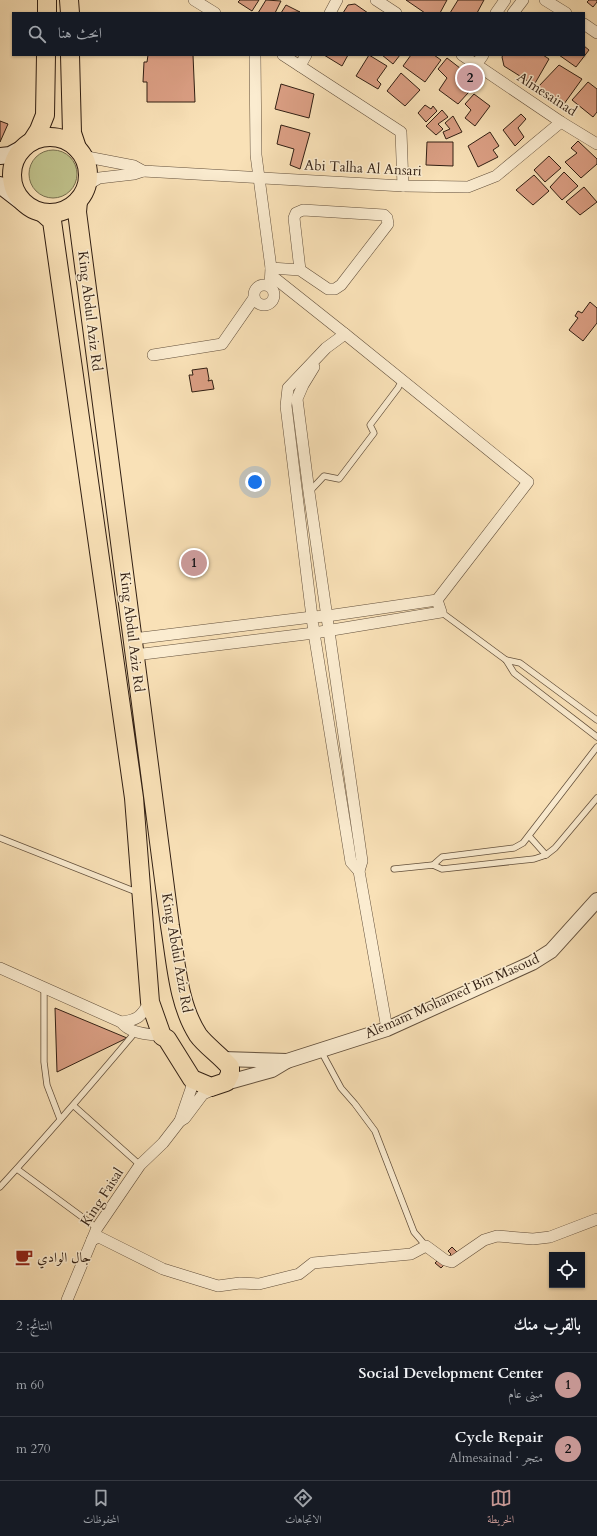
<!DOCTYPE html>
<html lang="ar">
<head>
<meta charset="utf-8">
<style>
  body { margin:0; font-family:Cardo,Amiri,serif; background:#242831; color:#f1f3f6; direction:rtl }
  .controls { position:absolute; right:12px; bottom:12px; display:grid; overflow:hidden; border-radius:0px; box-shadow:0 1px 3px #0004 }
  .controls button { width:36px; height:36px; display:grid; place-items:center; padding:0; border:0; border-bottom:1px solid #363941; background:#171b24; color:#f1f3f6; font:20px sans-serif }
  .you { position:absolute; left:255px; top:482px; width:14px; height:14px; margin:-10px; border:3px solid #fff; border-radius:50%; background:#1a73e8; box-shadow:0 0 0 6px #1a73e833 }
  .badge { display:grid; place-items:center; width:26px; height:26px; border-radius:50%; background:#c59692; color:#111; font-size:13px; font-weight:700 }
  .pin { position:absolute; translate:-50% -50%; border:2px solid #fff; box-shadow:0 1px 4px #0006 }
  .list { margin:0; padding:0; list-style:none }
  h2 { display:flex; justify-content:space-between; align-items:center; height:52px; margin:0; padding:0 16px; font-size:17px }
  h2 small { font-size:13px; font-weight:400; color:#9ea1a6 }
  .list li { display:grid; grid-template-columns:26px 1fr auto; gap:12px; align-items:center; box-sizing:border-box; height:64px; padding:0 16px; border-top:1px solid #363941 }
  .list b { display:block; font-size:15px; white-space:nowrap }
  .list p { margin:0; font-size:13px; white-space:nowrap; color:#9ea1a6 }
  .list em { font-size:13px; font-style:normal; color:#9ea1a6 }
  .icon { flex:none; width:22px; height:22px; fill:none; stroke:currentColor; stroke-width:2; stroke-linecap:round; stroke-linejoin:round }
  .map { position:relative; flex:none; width:597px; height:1300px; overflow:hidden; direction:ltr }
  .search { position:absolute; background:#171b24; box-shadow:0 1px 3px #0004; left:12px; right:12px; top:12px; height:44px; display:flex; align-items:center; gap:10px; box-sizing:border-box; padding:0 14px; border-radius:0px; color:#9ea1a6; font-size:15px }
  .sheet { height:180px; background:#171b24 }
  nav { display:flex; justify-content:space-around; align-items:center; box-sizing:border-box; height:56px; border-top:1px solid #363941; background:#171b24; font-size:11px; color:#9ea1a6 }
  nav a { display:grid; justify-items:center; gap:2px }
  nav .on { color:#c59692 }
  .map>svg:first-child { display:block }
  .green { fill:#c0c28c; stroke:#787050 }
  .building { fill:#db9f84; stroke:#311f13 }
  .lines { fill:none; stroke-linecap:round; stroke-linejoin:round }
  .service-casing { stroke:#63503c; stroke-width:7 }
  .minor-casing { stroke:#63503c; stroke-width:12 }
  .tertiary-casing { stroke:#63503c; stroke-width:16 }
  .secondary-casing { stroke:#311f13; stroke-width:18 }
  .primary-casing { stroke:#311f13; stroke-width:20 }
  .service { stroke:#fbecd0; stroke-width:5.5 }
  .minor { stroke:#fbecd0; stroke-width:11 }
  .tertiary { stroke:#fbecd0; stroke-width:14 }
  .secondary { stroke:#fbecd0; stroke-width:16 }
  .primary { stroke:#f9e1b7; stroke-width:18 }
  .labels { text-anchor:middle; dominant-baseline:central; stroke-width:3; stroke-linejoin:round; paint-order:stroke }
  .street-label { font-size:14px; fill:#311f13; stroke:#fbecd0 }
  .poi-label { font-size:14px; fill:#311f13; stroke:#fbecd0; text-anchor:start }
</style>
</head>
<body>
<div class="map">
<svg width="597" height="1300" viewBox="0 0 597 1300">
  <rect width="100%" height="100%" fill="#f9e1b7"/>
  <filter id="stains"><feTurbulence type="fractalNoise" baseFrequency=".005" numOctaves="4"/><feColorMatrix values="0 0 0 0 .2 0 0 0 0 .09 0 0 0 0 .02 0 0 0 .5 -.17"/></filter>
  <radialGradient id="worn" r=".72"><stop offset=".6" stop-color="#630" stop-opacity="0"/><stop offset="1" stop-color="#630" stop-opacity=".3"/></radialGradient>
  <circle class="green" cx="53" cy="174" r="24"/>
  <g class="building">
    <polygon points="240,0 259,0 252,11 238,2"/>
    <polygon points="266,0 281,1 275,13 258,13"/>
    <polygon points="406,0 447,0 440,13 425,13"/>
    <polygon points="458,0 484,0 477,13 450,13"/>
    <polygon points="589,0 597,0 597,2 593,7 587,2"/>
    <polygon points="355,4 368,13 343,13 348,5"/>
    <polygon points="286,5 300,12 281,13"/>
    <polygon points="584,46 589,50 576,67 559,55 584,55"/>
    <polygon points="148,55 193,55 195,102 147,102 147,82 143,82 144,62 147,62"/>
    <polygon points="324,55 348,55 342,66"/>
    <polygon points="369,55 387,66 377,80 381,84 378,89 356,76"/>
    <polygon points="382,55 400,55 393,64"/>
    <polygon points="411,55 434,55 441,60 425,82 403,66"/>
    <polygon points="503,55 543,55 549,59 534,85 504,66 502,57"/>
    <polygon points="447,58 478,82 458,104 439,90 447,78 438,69"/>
    <polygon points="559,65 582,79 564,104 538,87"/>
    <polygon points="401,73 420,90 405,106 387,91"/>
    <polygon points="588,82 597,89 597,112 593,117 572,100"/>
    <polygon points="281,84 314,94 309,118 275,109"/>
    <polygon points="474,94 490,106 475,126 465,118 471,110 465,104"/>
    <polygon points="425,105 431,109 433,106 437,111 426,122 418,113"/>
    <polygon points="442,110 448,117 438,124 443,129 436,135 426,126"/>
    <polygon points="521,114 526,119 518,128 524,137 515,146 503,130"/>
    <polygon points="453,116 462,132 446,139 443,132 450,129 445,123"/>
    <polygon points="0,121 8,124 0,142"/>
    <polygon points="281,125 310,133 300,169 290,165 294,149 277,144"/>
    <polygon points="490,132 499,146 493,150 498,157 478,167 468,146"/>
    <polygon points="578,141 597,159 597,164 581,178 565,162 577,153 571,148"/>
    <polygon points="427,142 453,142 453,166 426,165"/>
    <polygon points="549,156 561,168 545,182 534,170"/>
    <polygon points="564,172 578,186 562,200 550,187"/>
    <polygon points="534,175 549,191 533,205 516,190"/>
    <polygon points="584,187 597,202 580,215 566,202"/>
    <polygon points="590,302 597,308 597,323 583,341 569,330 578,318 575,316 578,311 582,313"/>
    <polygon points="207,368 209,379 208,381 212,380 214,389 192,392 189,375 193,375 192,370"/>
    <polygon points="55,1008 127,1038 57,1072"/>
    <polygon points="452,1247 457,1252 441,1268 435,1263 439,1259 443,1262 451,1254 448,1251"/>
  </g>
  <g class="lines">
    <g class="service-casing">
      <g id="service">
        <polyline points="309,492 324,476 339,479 374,433 370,425 398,388 402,380"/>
        <polyline points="441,612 506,660 514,673 597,737"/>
        <polyline points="506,660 520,663 597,720"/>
        <polyline points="529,836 546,855"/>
        <polyline points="0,838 139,893"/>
        <polyline points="433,865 442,857 514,848 523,843 597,747"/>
        <polyline points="394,869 433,865 442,869 534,859 546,855 555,848 597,798"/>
        <polyline points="44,988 44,1062 47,1085 60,1119"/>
        <polyline points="321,1051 341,1088 355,1104 375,1131 414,1232 426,1246"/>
        <polyline points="74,1106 140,1165"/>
        <polyline points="17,1169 97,1228"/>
        <path d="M0,1187C45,1138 89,1087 132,1036L134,1031"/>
      </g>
    </g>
    <g class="minor-casing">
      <g id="minor">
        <polyline points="194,0 215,13"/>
        <polyline points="376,0 396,13"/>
        <polyline points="545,0 566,13"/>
        <polyline points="330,13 337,0"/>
        <polyline points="496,13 505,0"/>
        <polyline points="513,13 523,0"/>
        <polyline points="584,24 597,33"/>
        <polyline points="255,55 256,155 271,268 270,286"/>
        <polyline points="283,55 401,132 403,186"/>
        <polyline points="462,55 561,122 597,144"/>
        <polyline points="476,65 483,55"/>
        <polyline points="300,66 306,55"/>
        <polyline points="82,156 134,166 143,171 403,186 468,187 496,176 561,122"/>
        <polyline points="87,185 99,178 134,174 143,171"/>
        <polyline points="271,268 300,270 294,218 296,213 303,210 384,215 387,218 388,224 341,285 335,289 328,289 300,270"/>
        <polyline points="272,276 345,334"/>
        <circle cx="264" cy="295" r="10"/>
        <polyline points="153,355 222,344 254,298"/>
        <polyline points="314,367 303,385 297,399 309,492 362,861 359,871 387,1029"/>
        <polyline points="133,639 312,617 327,616 437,600 528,482 345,334 326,348 288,388 286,406 312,617 314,633 351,862 359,871"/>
        <polyline points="135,655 314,633 441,612 437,600"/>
        <polyline points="0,968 121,1022"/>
        <path d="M150,1002C141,1016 139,1020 121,1022C130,1034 148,1034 162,1036"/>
        <polyline points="192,1079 191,1089 180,1121 185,1118 203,1094 217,1088"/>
        <polyline points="92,1240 99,1237 163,1269 218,1286 240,1283 259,1284 299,1274 313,1263 411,1254 426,1246 445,1260"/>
        <polyline points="448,1261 452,1262 484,1240 497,1236 533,1239 550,1237 597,1219"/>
        <polyline points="67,1300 97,1228 140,1165 163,1143 180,1121"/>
      </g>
    </g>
    <g class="tertiary-casing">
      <g id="tertiary">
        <polyline points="223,1059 287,1061"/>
        <polyline points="229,1082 272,1070 287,1061 387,1029 532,963 551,951 597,900"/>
      </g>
    </g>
    <g class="secondary-casing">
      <g id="secondary">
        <polyline points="0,156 10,155 23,148"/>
        <polyline points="0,185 23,203"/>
      </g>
    </g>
    <g class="primary-casing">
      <g id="primary">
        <polyline points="69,0 70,13"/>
        <polyline points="47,13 47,0"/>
        <polyline points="70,55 72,133 77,148"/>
        <circle cx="50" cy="175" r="38"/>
        <polyline points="32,141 39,130 45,115 46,55"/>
        <path d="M43,213L52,221L134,798L150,1002L162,1036L167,1039L192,1079L211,1087L226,1082L230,1074V1067C221,1056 205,1045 198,1035C178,1004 176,962 170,926L77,212L78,201"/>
      </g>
    </g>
    <use href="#service" class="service"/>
    <use href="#minor" class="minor"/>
    <use href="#tertiary" class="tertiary"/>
    <use href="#secondary" class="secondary"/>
    <use href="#primary" class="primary"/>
  </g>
  <defs>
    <g id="cafe-bare" transform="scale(1.38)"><path d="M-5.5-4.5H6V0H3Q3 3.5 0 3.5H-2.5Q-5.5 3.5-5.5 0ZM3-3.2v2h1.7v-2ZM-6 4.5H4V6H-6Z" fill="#8f2418" stroke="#fbecd0" stroke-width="2.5" paint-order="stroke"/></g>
  </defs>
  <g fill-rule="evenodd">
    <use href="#cafe-bare" x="24" y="1257"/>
  </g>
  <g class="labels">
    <g class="street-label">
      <text transform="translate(547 94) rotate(33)">Almesainad</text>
      <text transform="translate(363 168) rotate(3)">Abi Talha Al Ansari</text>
      <text transform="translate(90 311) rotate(83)">King Abdul Aziz Rd</text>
      <text transform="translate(132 632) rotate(83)">King Abdul Aziz Rd</text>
      <text transform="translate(177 953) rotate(80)">King Abdul Aziz Rd</text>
      <text transform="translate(452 996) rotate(-24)">Alemam Mohamed Bin Masoud</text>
      <text transform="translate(102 1197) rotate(-57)">King Faisal</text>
    </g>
    <g class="poi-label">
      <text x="37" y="1257">جال الوادي</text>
    </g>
  </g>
  <rect width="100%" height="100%" filter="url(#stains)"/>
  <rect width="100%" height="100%" fill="url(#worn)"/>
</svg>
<div class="controls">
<button><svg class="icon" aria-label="locate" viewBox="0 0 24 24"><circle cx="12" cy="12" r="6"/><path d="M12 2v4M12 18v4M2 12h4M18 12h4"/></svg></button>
</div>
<div class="you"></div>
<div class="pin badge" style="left:194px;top:563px">1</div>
<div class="pin badge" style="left:470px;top:78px">2</div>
<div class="search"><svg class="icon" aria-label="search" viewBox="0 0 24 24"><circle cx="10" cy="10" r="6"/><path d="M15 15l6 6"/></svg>ابحث هنا</div>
</div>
<section class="sheet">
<h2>بالقرب منك<small>النتائج: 2</small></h2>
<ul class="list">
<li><span class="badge">1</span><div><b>Social Development Center</b><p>مبنى عام</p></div><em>60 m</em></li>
<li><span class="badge">2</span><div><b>Cycle Repair</b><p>متجر · Almesainad</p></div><em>270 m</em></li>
</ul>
</section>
<nav>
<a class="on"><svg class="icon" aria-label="map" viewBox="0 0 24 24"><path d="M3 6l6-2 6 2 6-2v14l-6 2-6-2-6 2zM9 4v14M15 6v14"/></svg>الخريطة</a>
<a><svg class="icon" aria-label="directions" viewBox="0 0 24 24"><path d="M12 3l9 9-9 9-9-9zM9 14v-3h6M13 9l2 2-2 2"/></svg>الاتجاهات</a>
<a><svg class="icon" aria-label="saved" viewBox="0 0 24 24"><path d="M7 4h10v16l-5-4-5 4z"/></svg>المحفوظات</a>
</nav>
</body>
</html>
